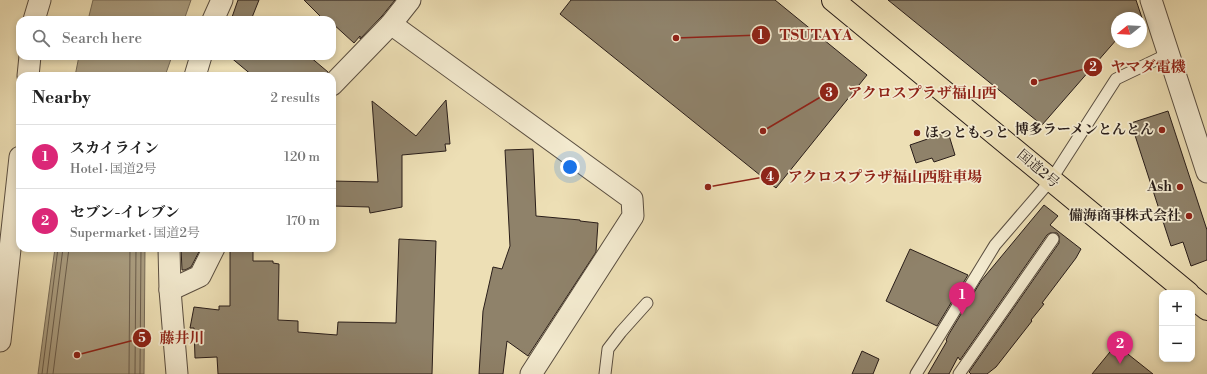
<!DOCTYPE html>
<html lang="en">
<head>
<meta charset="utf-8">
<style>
  body { margin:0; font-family:"Libre Bodoni","Noto Serif JP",serif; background:#f6f6f6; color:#222 }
  .controls { position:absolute; right:12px; bottom:12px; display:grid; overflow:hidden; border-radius:8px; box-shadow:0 2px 6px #0003 }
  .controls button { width:36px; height:36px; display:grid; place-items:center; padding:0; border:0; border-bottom:1px solid #e0e0e0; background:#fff; color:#222; font:20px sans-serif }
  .compass { position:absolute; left:1111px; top:12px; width:36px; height:36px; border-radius:50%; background:#fff; box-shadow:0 2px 6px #0003; rotate:252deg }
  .you { position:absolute; left:570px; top:167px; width:14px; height:14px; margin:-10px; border:3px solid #fff; border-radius:50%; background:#1a73e8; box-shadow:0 0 0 6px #1a73e833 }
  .badge { display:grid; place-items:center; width:26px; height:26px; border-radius:50%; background:#db2777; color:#fff; font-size:13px; font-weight:700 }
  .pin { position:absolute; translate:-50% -33px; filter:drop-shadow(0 1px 2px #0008) }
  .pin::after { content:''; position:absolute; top:21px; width:14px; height:12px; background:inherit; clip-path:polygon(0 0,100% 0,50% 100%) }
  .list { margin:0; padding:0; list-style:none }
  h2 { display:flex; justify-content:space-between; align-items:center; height:52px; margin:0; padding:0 16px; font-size:17px }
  h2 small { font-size:13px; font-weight:400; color:#767676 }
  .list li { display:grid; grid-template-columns:26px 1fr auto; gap:12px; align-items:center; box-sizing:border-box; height:64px; padding:0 16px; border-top:1px solid #e0e0e0 }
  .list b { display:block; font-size:15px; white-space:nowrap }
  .list p { margin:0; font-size:13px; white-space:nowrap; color:#767676 }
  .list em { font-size:13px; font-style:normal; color:#767676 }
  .icon { flex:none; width:22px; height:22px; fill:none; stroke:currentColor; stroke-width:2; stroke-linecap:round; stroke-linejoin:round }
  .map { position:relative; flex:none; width:1207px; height:374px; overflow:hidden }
  .search { position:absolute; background:#fff; box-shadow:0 2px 6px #0003; left:16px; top:16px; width:320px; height:44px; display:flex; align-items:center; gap:10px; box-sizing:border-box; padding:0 14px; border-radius:12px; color:#767676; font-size:15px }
  .panel { position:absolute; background:#fff; box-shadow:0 2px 6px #0003; left:16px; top:72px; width:320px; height:180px; border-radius:12px }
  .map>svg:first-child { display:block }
  .water { fill:#aa9d80; stroke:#766a57 }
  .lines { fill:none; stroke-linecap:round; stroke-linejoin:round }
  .shore { stroke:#6a5d4c; stroke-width:1 }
  .building { fill:#8f826a; stroke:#291d19 }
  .lane-casing { stroke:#5a4e40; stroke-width:13 }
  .street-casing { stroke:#5a4e40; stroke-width:23 }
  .highway-casing { stroke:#291d19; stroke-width:24 }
  .lane { stroke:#f3eacf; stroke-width:11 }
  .street { stroke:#f3eacf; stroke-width:21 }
  .highway { stroke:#eddfb5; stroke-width:22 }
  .poi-dot { fill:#8f2418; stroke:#f3eacf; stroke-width:1.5 }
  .labels { text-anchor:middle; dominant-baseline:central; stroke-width:3.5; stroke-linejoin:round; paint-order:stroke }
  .poi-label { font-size:14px; font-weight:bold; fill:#291d19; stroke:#f3eacf; text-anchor:end }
  .street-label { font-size:14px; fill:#291d19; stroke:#f3eacf }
  .leader { fill:none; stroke:#8f2418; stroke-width:1.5 }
  .callout-dot { fill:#8f2418; stroke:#f3eacf; stroke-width:1.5 }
  .mark-label { font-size:12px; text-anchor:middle; font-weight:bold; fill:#fff }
  .callout-label { font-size:15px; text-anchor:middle; font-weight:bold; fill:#8f2418; stroke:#f3eacf; stroke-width:3.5; stroke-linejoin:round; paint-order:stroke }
</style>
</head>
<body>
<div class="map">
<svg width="1207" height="374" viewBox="0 0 1207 374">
  <rect width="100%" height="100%" fill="#eddfb5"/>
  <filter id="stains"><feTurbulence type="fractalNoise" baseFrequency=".005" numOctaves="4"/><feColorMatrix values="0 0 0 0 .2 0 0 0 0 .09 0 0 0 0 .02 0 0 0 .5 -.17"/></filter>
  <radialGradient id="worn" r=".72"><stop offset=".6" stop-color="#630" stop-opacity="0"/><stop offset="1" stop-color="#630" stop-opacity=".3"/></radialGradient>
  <g class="water">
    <polygon points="93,0 191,0 184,20 88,20"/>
    <polygon points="79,56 172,56 165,76 75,76"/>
    <polygon points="55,248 145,248 144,374 38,374"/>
  </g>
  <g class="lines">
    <g class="shore">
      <polyline points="42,374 58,248"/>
      <polyline points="47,374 63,248"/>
      <polyline points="53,374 69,248"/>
      <polyline points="129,374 130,248"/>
      <polyline points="135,374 136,248"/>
      <polyline points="140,374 141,248"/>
    </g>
  </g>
  <g class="building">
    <polygon points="238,0 259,0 251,20 231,20"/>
    <polygon points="304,0 395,0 382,16 360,39 360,36 354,43 332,23 332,20 324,20"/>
    <polygon points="571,0 775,0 867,75 776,188 560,14"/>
    <polygon points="888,0 1136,0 1142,18 1117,18 1117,39 1042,125"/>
    <polygon points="229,56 309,56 328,72 324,76 253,76"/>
    <polygon points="446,100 450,144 445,144 446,151 402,155 402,207 370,213 369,207 332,206 332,181 378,182 372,101 416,136"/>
    <polygon points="1168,111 1207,230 1207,260 1191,266 1183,242 1171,246 1131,123"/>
    <polygon points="948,132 955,155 934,162 932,158 916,163 910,145"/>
    <polygon points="533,149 536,216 580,220 580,221 598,223 596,252 528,356 507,341 503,374 479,374 483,311 493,267 502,269 510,246 505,150"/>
    <polygon points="1044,205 1058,216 1050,225 1081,249 1076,258 1042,303 1044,304 1031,320 1032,321 996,367 987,374 971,374 969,372 1059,243 1059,236 1057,233 1050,233 1047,235 960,360 958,357 949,374 928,374 947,341 946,340 949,334 981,281"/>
    <polygon points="399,239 436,241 432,374 218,374 217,357 195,358 194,328 190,328 194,307 219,310 219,306 230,306 230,251 253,251 253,261 273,261 273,263 279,264 278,320 298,321 298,332 337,335 338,322 396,323"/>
    <polygon points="181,248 201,248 191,267 185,270 182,270"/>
    <polygon points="910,249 968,275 937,326 886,301"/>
    <polygon points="1114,347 1122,354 1124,351 1153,374 1092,374"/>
    <polygon points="862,351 879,359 873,374 852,374"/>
  </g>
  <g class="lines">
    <g class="lane-casing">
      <g id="lane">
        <polyline points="605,374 608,349 621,332 647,303"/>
        <polyline points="916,374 995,245 1051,180 1116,79 1168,54"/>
        <polyline points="959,374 1053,239"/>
      </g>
    </g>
    <g class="street-casing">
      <g id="street">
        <polyline points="1151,0 1207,172"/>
        <polyline points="34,20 40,0"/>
        <polyline points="213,20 222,0"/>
        <polyline points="391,24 632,199 633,216 531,374"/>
        <polyline points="28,76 30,56"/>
        <polyline points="195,76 201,56"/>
        <polyline points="332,85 391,24 410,0"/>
        <polyline points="169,248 170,290 177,374"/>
        <polyline points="170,290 200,276 214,248"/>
        <polyline points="0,341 20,157"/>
      </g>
    </g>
    <g class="highway-casing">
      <g id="highway">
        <polyline points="833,0 1188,293"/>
        <polyline points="1192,297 1207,309"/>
      </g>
    </g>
    <use href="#lane" class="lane"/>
    <use href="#street" class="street"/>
    <use href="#highway" class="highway"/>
  </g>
  <g class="poi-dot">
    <circle cx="1162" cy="130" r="4"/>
    <circle cx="917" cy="133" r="4"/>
    <circle cx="1180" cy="187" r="4"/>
    <circle cx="1189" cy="216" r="4"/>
  </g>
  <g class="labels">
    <g class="poi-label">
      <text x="1154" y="130">博多ラーメンとんとん</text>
      <text x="925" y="133" text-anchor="start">ほっともっと</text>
      <text x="1172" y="187">Ash</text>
      <text x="1181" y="216">備海商事株式会社</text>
    </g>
    <g class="street-label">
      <text transform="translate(1038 169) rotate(40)">国道2号</text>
    </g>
  </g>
  <path class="leader" d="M676 38L761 35M1034 82L1093 67M763 131L829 92M708 187L770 176M77 355L142 338"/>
  <g class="callout-dot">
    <circle cx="676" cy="38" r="4"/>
    <circle cx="1034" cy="82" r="4"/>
    <circle cx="763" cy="131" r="4"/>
    <circle cx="708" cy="187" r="4"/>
    <circle cx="77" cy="355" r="4"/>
    <circle cx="761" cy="35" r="10"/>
    <circle cx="1093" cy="67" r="10"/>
    <circle cx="829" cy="92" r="10"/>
    <circle cx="770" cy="176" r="10"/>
    <circle cx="142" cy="338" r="10"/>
  </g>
  <g class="mark-label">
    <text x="761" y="39">1</text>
    <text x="1093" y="71">2</text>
    <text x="829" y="97">3</text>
    <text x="770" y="181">4</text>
    <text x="142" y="342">5</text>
  </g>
  <g class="callout-label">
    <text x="816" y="40">TSUTAYA</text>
    <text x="1148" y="72">ヤマダ電機</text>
    <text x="922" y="98">アクロスプラザ福山西</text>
    <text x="885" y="182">アクロスプラザ福山西駐車場</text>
    <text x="182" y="343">藤井川</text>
  </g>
  <rect width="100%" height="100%" filter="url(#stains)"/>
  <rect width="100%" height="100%" fill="url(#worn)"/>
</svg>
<div class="controls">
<button>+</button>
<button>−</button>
</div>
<svg class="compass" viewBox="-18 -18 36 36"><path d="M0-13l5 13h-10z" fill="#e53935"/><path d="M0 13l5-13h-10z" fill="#767676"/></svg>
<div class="you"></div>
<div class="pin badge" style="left:962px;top:315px">1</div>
<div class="pin badge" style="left:1120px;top:364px">2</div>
<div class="search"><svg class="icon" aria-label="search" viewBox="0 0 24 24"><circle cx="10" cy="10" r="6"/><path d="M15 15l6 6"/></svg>Search here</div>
<section class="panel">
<h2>Nearby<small>2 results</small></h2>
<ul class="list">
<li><span class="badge">1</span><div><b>スカイライン</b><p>Hotel · 国道2号</p></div><em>120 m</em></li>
<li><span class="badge">2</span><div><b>セブン-イレブン</b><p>Supermarket · 国道2号</p></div><em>170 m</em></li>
</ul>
</section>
</div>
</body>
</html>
